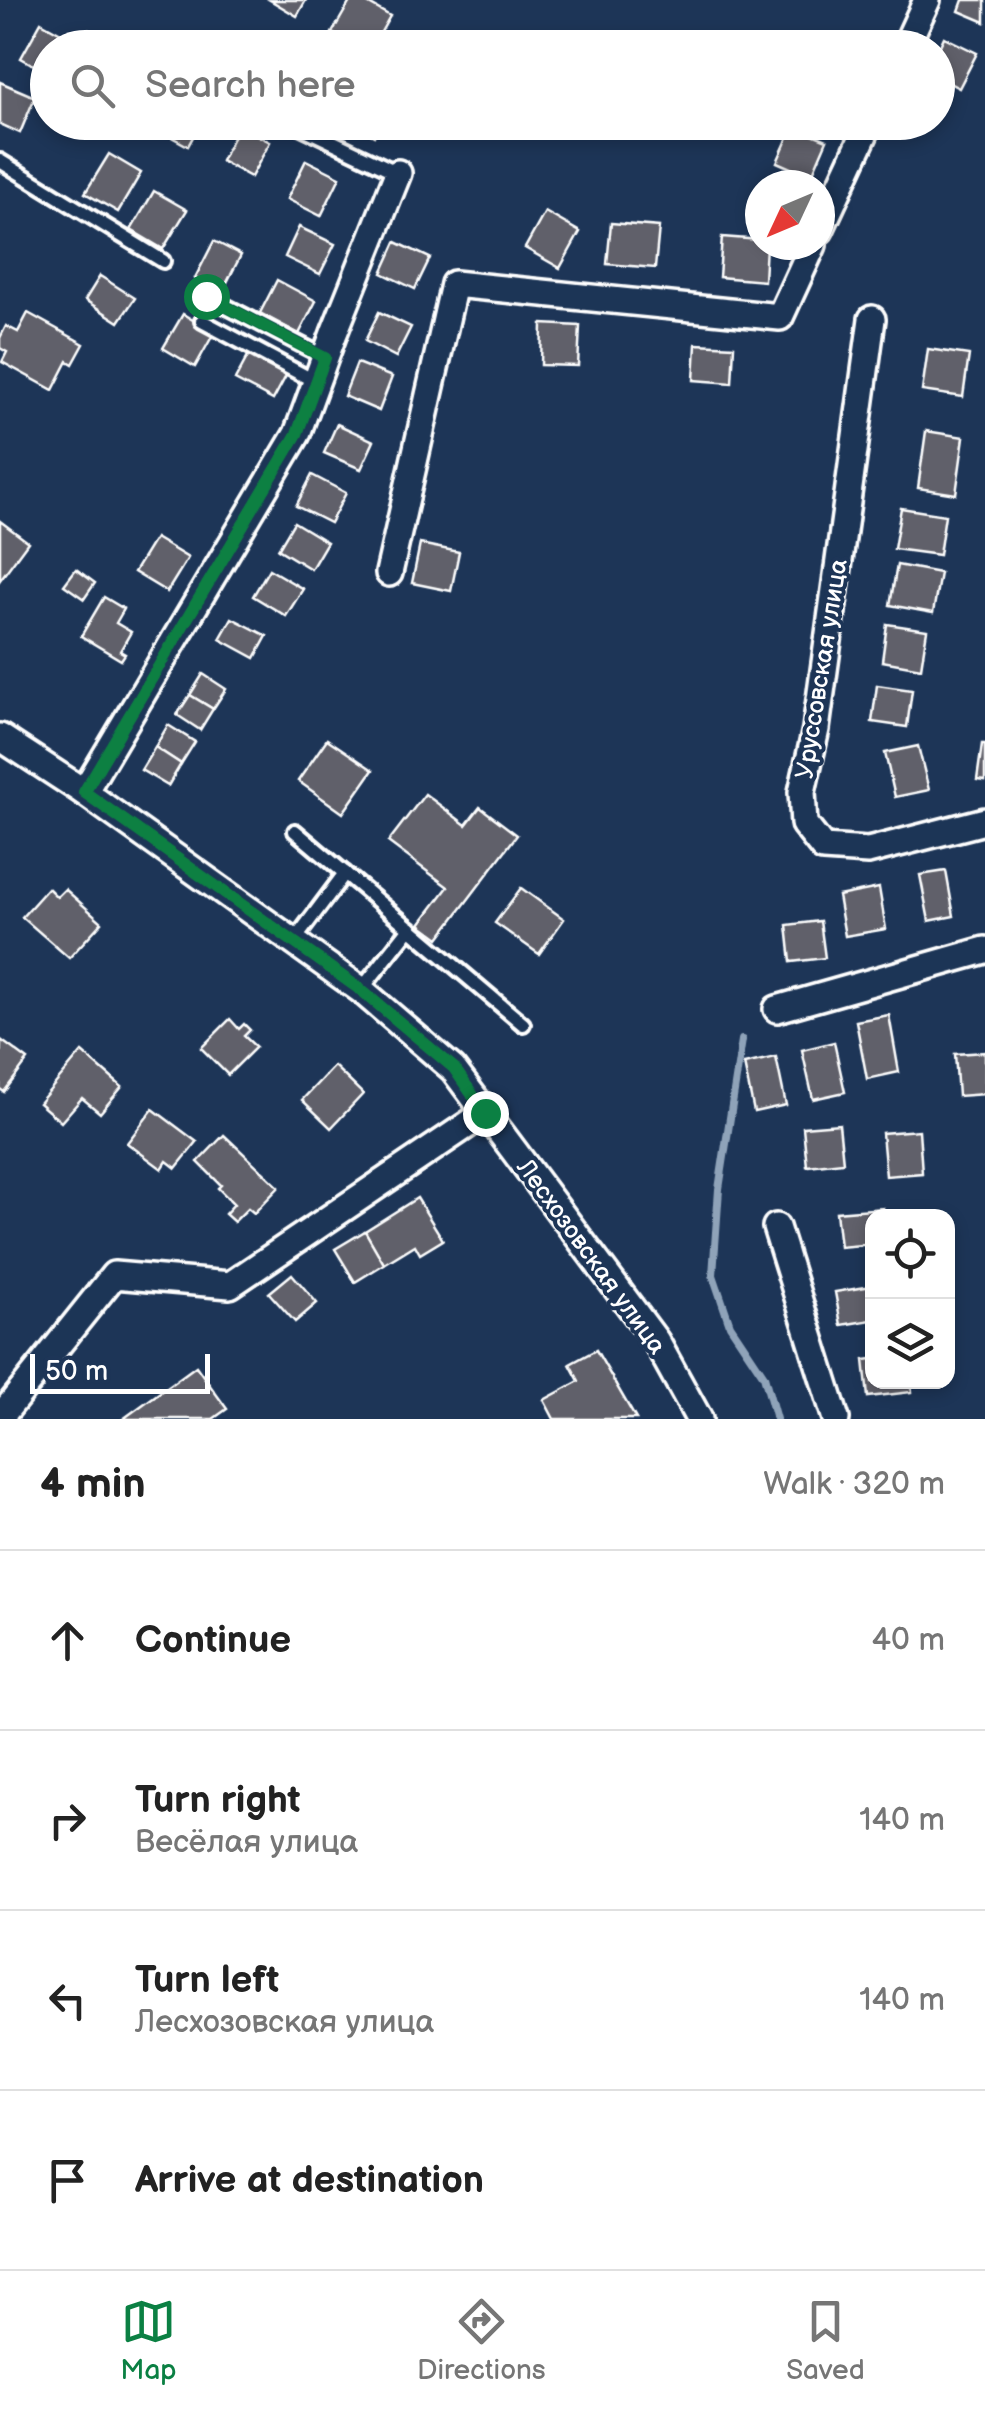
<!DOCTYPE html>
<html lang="en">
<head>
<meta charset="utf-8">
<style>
  body { margin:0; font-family:"Balsamiq Sans",sans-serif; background:#f6f6f6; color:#222 }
  .controls { position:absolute; right:30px; bottom:30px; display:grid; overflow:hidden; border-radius:20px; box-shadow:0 5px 15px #0003 }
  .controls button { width:90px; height:90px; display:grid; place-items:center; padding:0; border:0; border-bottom:2px solid #e0e0e0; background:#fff; color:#222; font:50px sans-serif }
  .compass { position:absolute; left:745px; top:170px; width:90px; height:90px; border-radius:50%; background:#fff; box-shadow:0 5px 15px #0003; rotate:226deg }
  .scale { position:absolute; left:30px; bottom:25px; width:180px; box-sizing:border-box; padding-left:10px; border:5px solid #fff; border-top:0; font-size:28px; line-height:35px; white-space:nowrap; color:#fff; -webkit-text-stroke:8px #1d3557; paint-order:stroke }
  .stop { position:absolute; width:30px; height:30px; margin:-22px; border:8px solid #0b8043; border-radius:50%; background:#fff }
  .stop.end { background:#0b8043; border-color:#fff; box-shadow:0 2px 10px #0008 }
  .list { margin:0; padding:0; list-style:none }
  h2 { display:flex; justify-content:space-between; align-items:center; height:130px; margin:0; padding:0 40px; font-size:42px }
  h2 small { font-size:32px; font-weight:400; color:#767676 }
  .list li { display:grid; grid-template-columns:65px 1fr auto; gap:30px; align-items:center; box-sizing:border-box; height:180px; padding:0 40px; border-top:2px solid #e0e0e0 }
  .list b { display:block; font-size:38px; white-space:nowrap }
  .list p { margin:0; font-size:32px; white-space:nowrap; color:#767676 }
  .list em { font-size:32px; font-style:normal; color:#767676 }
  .icon { flex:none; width:55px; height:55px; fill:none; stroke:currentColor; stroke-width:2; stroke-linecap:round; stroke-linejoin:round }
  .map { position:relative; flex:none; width:985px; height:1419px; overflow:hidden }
  .search { position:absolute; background:#fff; box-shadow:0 5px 15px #0003; left:30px; right:30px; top:30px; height:110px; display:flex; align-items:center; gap:25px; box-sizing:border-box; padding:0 35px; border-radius:55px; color:#767676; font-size:38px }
  .sheet { height:850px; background:#fff }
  nav { display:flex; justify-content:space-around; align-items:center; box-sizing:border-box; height:140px; border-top:2px solid #e0e0e0; background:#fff; font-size:28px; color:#767676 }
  nav a { display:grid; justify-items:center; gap:5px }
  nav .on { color:#0b8043 }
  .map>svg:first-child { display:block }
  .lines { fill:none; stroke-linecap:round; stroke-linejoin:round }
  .stream { stroke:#8fa3b9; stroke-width:8 }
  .building { fill:#60616a; stroke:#fff; stroke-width:2.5 }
  .lane-casing { stroke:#fff; stroke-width:20 }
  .street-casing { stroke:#fff; stroke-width:32 }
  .lane { stroke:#1d3557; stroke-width:12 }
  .street { stroke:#1d3557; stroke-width:25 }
  .route { stroke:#0b8043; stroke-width:12 }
  .labels { text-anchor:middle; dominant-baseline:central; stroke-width:8; stroke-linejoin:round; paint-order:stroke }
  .street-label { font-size:25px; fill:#fff; stroke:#1d3557 }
</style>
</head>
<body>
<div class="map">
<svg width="985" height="1419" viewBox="0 0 985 1419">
  <rect width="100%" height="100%" fill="#1d3557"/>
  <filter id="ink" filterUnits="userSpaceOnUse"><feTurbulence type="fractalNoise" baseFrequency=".01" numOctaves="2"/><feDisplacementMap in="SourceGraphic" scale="20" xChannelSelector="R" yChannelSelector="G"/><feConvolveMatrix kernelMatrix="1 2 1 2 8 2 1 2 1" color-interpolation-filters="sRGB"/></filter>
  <g filter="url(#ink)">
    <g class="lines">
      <polyline class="stream" points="742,1040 719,1189 713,1275 730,1325 764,1376 776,1419"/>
    </g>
    <g class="building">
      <polygon points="270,0 306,0 297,16"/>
      <polygon points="351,0 362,0 390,16 372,48 358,48 332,33"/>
      <polygon points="963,0 985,0 985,22 959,11"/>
      <polygon points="41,22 81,44 89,30 121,48 48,48 48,73 21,58"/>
      <polygon points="836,37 865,48 832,48"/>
      <polygon points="944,37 977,53 959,88 938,77 938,50"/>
      <polygon points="0,82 35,97 20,133 0,124"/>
      <polygon points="163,122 201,122 188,146 159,130"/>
      <polygon points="349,122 381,122 374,136"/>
      <polygon points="239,126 270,142 251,177 221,161"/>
      <polygon points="793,126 827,140 811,177 777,162"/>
      <polygon points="109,154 141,173 118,212 85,193"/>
      <polygon points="306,160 340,177 321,216 287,199"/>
      <polygon points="154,191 187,210 163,249 131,230"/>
      <polygon points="545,212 580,232 560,268 525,248"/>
      <polygon points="611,223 659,227 655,268 607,264"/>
      <polygon points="299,227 335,244 320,274 285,257"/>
      <polygon points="722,237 760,240 760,245 766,245 764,281 719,277"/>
      <polygon points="214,241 241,255 222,292 195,278"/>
      <polygon points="396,242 430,258 415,289 382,273"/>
      <polygon points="100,276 135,298 119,322 85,300"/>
      <polygon points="277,280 316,301 299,334 260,313"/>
      <polygon points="379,312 411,327 396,357 365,341"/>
      <polygon points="28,313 84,344 73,364 68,361 53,390 2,362 7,352 0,348 0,338 6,326 18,332"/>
      <polygon points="183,314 214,333 195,367 163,348"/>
      <polygon points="542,324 580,326 578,366 541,365"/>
      <polygon points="696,344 734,346 732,383 694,380"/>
      <polygon points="928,349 969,355 963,397 922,391"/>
      <polygon points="249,354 287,374 273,400 235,380"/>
      <polygon points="357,363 392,377 379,411 344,396"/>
      <polygon points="337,424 374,441 361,469 324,453"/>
      <polygon points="926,431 964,437 956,494 918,488"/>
      <polygon points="312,475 346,493 330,523 296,506"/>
      <polygon points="901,508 945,515 939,555 894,549"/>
      <polygon points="0,521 28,542 0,580"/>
      <polygon points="294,522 327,542 311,569 278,549"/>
      <polygon points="155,538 188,558 167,592 134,572"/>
      <polygon points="420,544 459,552 451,591 412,583"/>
      <polygon points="897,565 940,573 933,613 890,605"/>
      <polygon points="76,569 95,583 84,599 64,585"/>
      <polygon points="269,569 303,589 286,616 253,596"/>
      <polygon points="104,597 124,609 116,623 131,632 120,651 125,654 121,660 81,636"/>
      <polygon points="232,618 267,636 255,658 220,639"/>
      <polygon points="887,624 927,630 921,668 882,661"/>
      <polygon points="203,674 226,689 213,709 190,695"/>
      <polygon points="877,685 912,690 907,727 872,722"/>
      <polygon points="190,695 213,709 200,730 177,715"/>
      <polygon points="168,725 195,742 181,764 155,747"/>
      <polygon points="327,739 373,770 343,813 298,781"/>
      <polygon points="982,744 985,744 985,781 977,780"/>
      <polygon points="918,746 929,790 895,797 885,753"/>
      <polygon points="155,747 181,764 168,786 141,770"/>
      <polygon points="425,794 466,825 480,807 517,835 439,938 420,924 448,887 388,842"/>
      <polygon points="946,871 954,916 929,921 920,875"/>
      <polygon points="48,888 57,897 65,889 102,922 69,958 22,917"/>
      <polygon points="521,888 564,919 539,954 495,923"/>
      <polygon points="879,888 886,929 845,936 838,896"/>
      <polygon points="820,921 825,958 791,962 787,925"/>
      <polygon points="889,1015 899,1072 867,1079 856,1021"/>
      <polygon points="230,1019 239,1029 244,1024 250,1030 244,1036 256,1047 228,1075 201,1048"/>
      <polygon points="1,1040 28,1060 4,1092 0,1089"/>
      <polygon points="834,1042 845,1092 813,1099 802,1050"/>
      <polygon points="82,1052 122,1087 100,1113 82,1098 61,1122 39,1103"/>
      <polygon points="985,1052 985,1094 958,1096 955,1054"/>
      <polygon points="776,1057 786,1105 754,1112 744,1064"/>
      <polygon points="334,1066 363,1094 331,1128 302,1100"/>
      <polygon points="153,1109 197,1142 176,1168 167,1161 162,1169 127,1143"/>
      <polygon points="839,1124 843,1162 807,1166 803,1127"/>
      <polygon points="919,1130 922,1173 886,1176 882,1133"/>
      <polygon points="224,1135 279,1187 254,1213 248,1208 234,1222 225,1214 234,1204 218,1188 221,1185 198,1162"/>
      <polygon points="417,1198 443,1240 420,1254 415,1245 384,1264 365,1231"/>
      <polygon points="883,1208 883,1216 872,1216 872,1244 840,1247 836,1212"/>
      <polygon points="365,1231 384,1264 355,1282 335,1249"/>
      <polygon points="292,1274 317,1303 295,1322 269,1293"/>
      <polygon points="872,1286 872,1320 841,1325 835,1292"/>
      <polygon points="596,1350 636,1419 554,1419 544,1400 579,1381 570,1364"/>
      <polygon points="872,1359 872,1382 911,1382 912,1392 868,1397 864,1360"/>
      <polygon points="196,1366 227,1409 213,1419 123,1419"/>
    </g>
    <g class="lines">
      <g class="lane-casing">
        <g id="lane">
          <polyline points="291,122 398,173"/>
          <polyline points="0,161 163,261"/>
          <polyline points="206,296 325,357"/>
          <polyline points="202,321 316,382"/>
          <polyline points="295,831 523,1024"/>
          <polyline points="294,941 345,873"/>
          <polyline points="361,990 410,928"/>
        </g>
      </g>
      <g class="street-casing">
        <g id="street">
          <polyline points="905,48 927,0"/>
          <polyline points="820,230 870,122"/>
          <polyline points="872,319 816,729 802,792 804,824 823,848 868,851 985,821"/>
          <polyline points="389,573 454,284 780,317 813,245"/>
          <polyline points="0,737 84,792 361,990 453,1069 656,1341 699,1419"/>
          <polyline points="84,792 297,434 334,333 398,173"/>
          <polyline points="777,1009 985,950"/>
          <polyline points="776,1227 836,1419"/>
          <polyline points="3,1419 2,1415 114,1275 230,1285 485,1113"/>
        </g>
      </g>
      <use href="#lane" class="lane"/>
      <use href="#street" class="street"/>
    </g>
  </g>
  <g class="lines" filter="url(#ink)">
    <polyline class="route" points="206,296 325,358 297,434 84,792 361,990 454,1068 485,1113"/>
  </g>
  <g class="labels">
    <g class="street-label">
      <text transform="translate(822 669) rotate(-81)">Уруссовская улица</text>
      <text transform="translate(591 1257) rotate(54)">Лесхозовская улица</text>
    </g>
  </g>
</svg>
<div class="controls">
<button><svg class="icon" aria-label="locate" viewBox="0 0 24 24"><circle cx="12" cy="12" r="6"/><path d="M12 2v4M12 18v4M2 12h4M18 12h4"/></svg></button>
<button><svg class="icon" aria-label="layers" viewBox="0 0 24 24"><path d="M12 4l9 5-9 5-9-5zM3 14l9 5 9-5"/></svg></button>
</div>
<svg class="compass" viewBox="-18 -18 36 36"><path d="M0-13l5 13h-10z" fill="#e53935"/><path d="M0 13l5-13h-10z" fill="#767676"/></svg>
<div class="scale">50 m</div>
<div class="stop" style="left:206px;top:296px"></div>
<div class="stop end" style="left:485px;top:1113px"></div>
<div class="search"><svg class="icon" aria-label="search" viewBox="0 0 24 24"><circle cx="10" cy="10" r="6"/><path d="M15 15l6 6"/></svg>Search here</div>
</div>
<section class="sheet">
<h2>4 min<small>Walk · 320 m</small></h2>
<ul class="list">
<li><svg class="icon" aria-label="ahead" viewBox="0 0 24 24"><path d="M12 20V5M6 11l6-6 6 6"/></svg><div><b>Continue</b></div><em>40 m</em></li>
<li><svg class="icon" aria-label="right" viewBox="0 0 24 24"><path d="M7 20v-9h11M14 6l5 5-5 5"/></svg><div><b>Turn right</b><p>Весёлая улица</p></div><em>140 m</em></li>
<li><svg class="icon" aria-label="left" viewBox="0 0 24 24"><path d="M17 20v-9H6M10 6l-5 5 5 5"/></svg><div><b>Turn left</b><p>Лесхозовская улица</p></div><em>140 m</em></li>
<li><svg class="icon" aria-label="arrive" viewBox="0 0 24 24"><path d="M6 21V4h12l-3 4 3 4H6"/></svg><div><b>Arrive at destination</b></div></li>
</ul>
</section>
<nav>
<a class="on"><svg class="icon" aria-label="map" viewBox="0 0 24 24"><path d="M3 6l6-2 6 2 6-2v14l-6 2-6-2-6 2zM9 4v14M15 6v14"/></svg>Map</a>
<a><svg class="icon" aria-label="directions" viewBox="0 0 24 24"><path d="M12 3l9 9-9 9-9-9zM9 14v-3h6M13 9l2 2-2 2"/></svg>Directions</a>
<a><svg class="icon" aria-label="saved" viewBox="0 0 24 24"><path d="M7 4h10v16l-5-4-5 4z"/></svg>Saved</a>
</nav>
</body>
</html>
